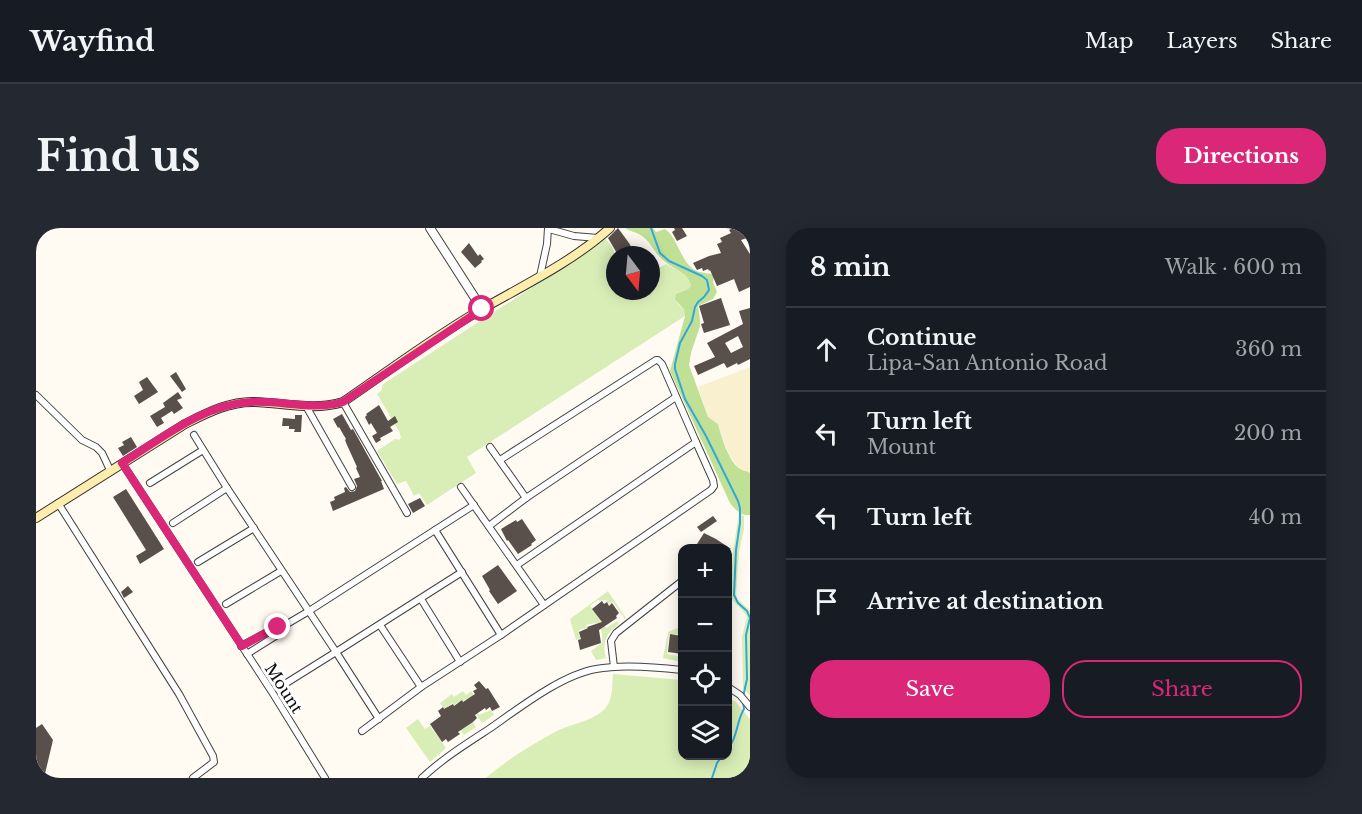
<!DOCTYPE html>
<html lang="en">
<head>
<meta charset="utf-8">
<style>
  body { margin:0; font-family:"Libre Baskerville",serif; background:#242831; color:#f1f3f6 }
  .controls { position:absolute; right:18px; bottom:18px; display:grid; overflow:hidden; border-radius:12px; box-shadow:0 3px 15px #0003 }
  .controls button { width:54px; height:54px; display:grid; place-items:center; padding:0; border:0; border-bottom:2px solid #363941; background:#171b24; color:#f1f3f6; font:30px sans-serif }
  .compass { position:absolute; left:570px; top:18px; width:54px; height:54px; border-radius:50%; background:#171b24; box-shadow:0 3px 15px #0003; rotate:164deg }
  .stop { position:absolute; width:18px; height:18px; margin:-14px; border:4px solid #db2777; border-radius:50%; background:#fff }
  .stop.end { background:#db2777; border-color:#fff; box-shadow:0 2px 6px #0008 }
  .list { margin:0; padding:0; list-style:none }
  h2 { display:flex; justify-content:space-between; align-items:center; height:78px; margin:0; padding:0 24px; font-size:26px }
  h2 small { font-size:20px; font-weight:400; color:#9ea1a6 }
  .list li { display:grid; grid-template-columns:39px 1fr auto; gap:18px; align-items:center; box-sizing:border-box; height:84px; padding:0 24px; border-top:2px solid #363941 }
  .list b { display:block; font-size:22px; white-space:nowrap }
  .list p { margin:0; font-size:20px; white-space:nowrap; color:#9ea1a6 }
  .list em { font-size:20px; font-style:normal; color:#9ea1a6 }
  .actions { display:flex; gap:12px; padding:18px 24px }
  .actions a { flex:1; padding:14px 0; border:2px solid #db2777; border-radius:24px; text-align:center; font-size:21px; color:#db2777 }
  .actions .main { background:#db2777; color:#fff }
  .icon { flex:none; width:33px; height:33px; fill:none; stroke:currentColor; stroke-width:2; stroke-linecap:round; stroke-linejoin:round }
  .map { position:relative; flex:none; width:714px; height:550px; overflow:hidden; border-radius:24px }
  header { display:flex; align-items:center; gap:36px; box-sizing:border-box; height:84px; padding:0 30px; background:#171b24; border-bottom:2px solid #363941 }
  header strong { font-size:28px }
  nav { display:flex; gap:33px; margin-inline-start:auto; font-size:21px }
  .intro { display:flex; align-items:center; justify-content:space-between; box-sizing:border-box; height:144px; padding:0 36px }
  h1 { margin:0; font-size:42px }
  .button { padding:15px 27px; border-radius:24px; background:#db2777; color:#fff; font-size:21px; font-weight:700 }
  main { display:flex; gap:36px; padding:0 36px }
  aside { flex:1; background:#171b24; border-radius:24px; box-shadow:0 3px 15px #0003 }
  .map>svg:first-child { display:block }
  .farmland { fill:#f8f0cf }
  .green { fill:#d9eeb7 }
  .forest { fill:#bfe095 }
  .lines { fill:none; stroke-linecap:round; stroke-linejoin:round }
  .stream { stroke:#31a8da; stroke-width:2 }
  .building { fill:#594f4b; fill-rule:evenodd }
  .minor-casing { stroke:#434343; stroke-width:8 }
  .tertiary-casing { stroke:#434343; stroke-width:10 }
  .secondary-casing { stroke:#323232; stroke-width:10 }
  .minor { stroke:#fff; stroke-width:6 }
  .tertiary { stroke:#fff; stroke-width:8 }
  .secondary { stroke:#ffedad; stroke-width:8 }
  .route { stroke:#db2777; stroke-width:8 }
  .labels { text-anchor:middle; dominant-baseline:central; stroke-width:6; stroke-linejoin:round; paint-order:stroke }
  .street-label { font-size:16px; fill:#101010; stroke:#fff }
</style>
</head>
<body>
<header>
<strong>Wayfind</strong>
<nav><a>Map</a><a>Layers</a><a>Share</a></nav>
</header>
<div class="intro"><h1>Find us</h1><a class="button">Directions</a></div>
<main>
<div class="map">
<svg width="714" height="550" viewBox="0 0 714 550">
  <rect width="100%" height="100%" fill="#fffbf2"/>
  <polygon class="farmland" points="714,139 714,245 703,241 693,226 686,209 682,196 672,189 662,159"/>
  <g class="green">
    <path d="M568,10C584,21 579,45 579,63H615V44L630,36C640,42 652,46 655,58L652,61L640,66L642,76L648,82L649,88L431,229L440,245L391,277L383,265L378,268L370,253L361,256L341,223L359,211L363,212L365,210L364,205L341,166L345,163L347,156L552,23Z"/>
    <polygon points="703,285 708,288 708,301 703,324 700,367 702,372 714,382 714,467 707,461 706,409 711,388 694,369 697,323"/>
    <path d="M572,363L590,390L589,391L577,374L573,376L570,372L564,373L562,372L554,378L570,400L581,393L583,396C570,405 566,414 570,430L560,432L555,423L566,415C567,408 566,398 559,395L550,397L551,400L543,402L545,410L540,412L534,391Z"/>
    <polygon points="646,398 646,411 645,411 645,407 633,406 631,426 646,429 646,434 627,430 632,404"/>
    <path d="M577,446L646,452V528H692V469L700,474L714,491V550H450C469,533 498,515 521,503C537,495 560,493 571,478C577,469 576,457 577,446Z"/>
    <polygon points="427,463 430,467 435,463 439,470 434,473 443,487 455,482 458,487 446,495 430,471 427,473 426,472 418,477 416,475 411,479 427,501 437,494 440,499 428,507 404,475 416,466 418,469"/>
    <polygon points="382,491 389,501 394,498 410,520 394,534 370,500"/>
  </g>
  <path class="forest" d="M589,0H617L620,4L629,1C644,12 644,37 663,44C667,45 673,45 678,47L677,54L681,64L677,71L662,78L664,92V98L655,125L653,137L672,189L682,196C685,208 693,234 704,241C707,243 711,243 714,245V287C704,288 700,282 694,275L634,143L649,88L648,82L639,71L640,66L652,61L655,58C652,44 638,42 628,33C619,26 615,14 606,8C601,4 595,4 589,0Z"/>
  <g class="lines">
    <g class="stream">
      <polyline points="615,0 624,25 633,33 666,48 671,52 673,62 668,69 662,74 659,79 656,93 644,115 639,136 639,141 649,171 670,208 702,273 704,280 704,295 700,322 698,367 702,375 711,383 714,390 710,407 711,451 707,469"/>
      <path d="M692,521C702,509 700,494 708,481L707,474"/>
      <polyline points="676,550 681,535 686,528"/>
    </g>
  </g>
  <g class="building">
    <polygon points="582,0 593,15 600,27 582,27 572,10"/>
    <polygon points="638,0 646,0 651,8 641,13 636,4 639,2"/>
    <polygon points="697,0 706,0 711,10 705,12 714,26 714,59 703,64 698,51 681,58 674,42 673,43 672,41 667,43 666,40 661,42 657,35 673,28 685,25 681,16 686,14 684,10 695,5 693,2"/>
    <polygon points="433,15 442,28 444,26 448,31 445,33 446,34 439,40 425,24"/>
    <polygon points="685,70 694,97 668,105 665,96 668,95 663,78"/>
    <path d="M714,80V131L702,137L701,135L691,140L688,135L662,147L658,138L679,129L671,115L707,96L703,83ZM702,108L707,119L695,125L689,115Z"/>
    <polygon points="140,144 150,161 146,164 134,148"/>
    <polygon points="111,149 122,164 103,176 98,168 107,162 103,154"/>
    <polygon points="142,164 146,170 141,172 147,180 138,186 136,183 125,190 128,195 121,199 114,188 129,179 127,175"/>
    <polygon points="343,177 352,193 359,188 362,194 354,199 357,203 344,210 345,212 340,215 336,208 341,205 335,195 333,197 329,189 331,187 330,186"/>
    <polygon points="306,186 315,202 317,201 346,253 345,253 348,261 297,283 294,274 299,272 298,269 309,264 308,260 310,259 314,264 319,263 321,258 318,251 324,249 320,240 321,239 311,217 309,212 310,211 303,199 302,200 297,191"/>
    <polygon points="259,187 266,187 265,204 258,204 259,201 253,201 253,198 246,198 247,190 259,191"/>
    <polygon points="95,209 101,219 87,228 82,220 88,217 86,214"/>
    <polygon points="90,261 128,321 104,336 100,328 110,322 77,269"/>
    <polygon points="384,270 389,278 377,285 372,276"/>
    <polygon points="677,288 681,293 665,304 661,299"/>
    <polygon points="486,291 500,312 495,316 496,317 482,326 472,312 471,313 465,301 480,292 481,294"/>
    <polygon points="668,305 680,311 695,321 660,321 662,317 661,316"/>
    <polygon points="462,337 481,363 462,376 453,363 454,362 446,348"/>
    <polygon points="92,358 97,364 88,370 85,364"/>
    <polygon points="566,373 568,376 571,374 573,378 576,375 583,385 580,388 581,390 563,402 565,415 544,422 542,412 545,411 543,404 552,400 551,399 566,394 556,381"/>
    <polygon points="634,406 645,408 644,412 646,413 646,426 632,424"/>
    <polygon points="443,453 450,461 452,460 464,479 456,483 454,479 450,482 449,480 439,487 441,490 437,494 422,504 424,506 412,514 410,511 406,514 394,496 405,488 402,483 407,479 408,481 417,476 418,478 426,472 427,474 439,466 437,463 441,461 438,457"/>
    <polygon points="6,496 17,512 8,550 1,550 0,548 0,500"/>
  </g>
  <g class="lines">
    <g class="minor-casing">
      <g id="minor">
        <polyline points="513,1 538,8 562,10"/>
        <polyline points="504,48 511,16 512,0"/>
        <polyline points="0,167 46,212 60,219 66,225 74,242"/>
        <polyline points="307,174 371,285"/>
        <polyline points="270,178 316,259"/>
        <polyline points="158,207 191,260 300,424 244,459"/>
        <polyline points="454,219 490,270 640,169"/>
        <polyline points="464,232 620,132 622,132 626,136 660,214 481,337"/>
        <polyline points="86,235 236,464 289,550"/>
        <polyline points="114,255 167,222"/>
        <polyline points="425,259 508,377"/>
        <polyline points="22,275 143,466 177,528 178,534 157,550"/>
        <polyline points="438,277 399,302 465,407"/>
        <polyline points="137,295 191,260"/>
        <polyline points="453,298 490,270"/>
        <polyline points="162,334 218,300"/>
        <polyline points="385,371 424,434"/>
        <polyline points="190,376 245,343"/>
        <polyline points="344,397 385,459"/>
        <polyline points="205,418 235,402 251,396 273,383 399,302"/>
        <polyline points="211,426 241,407 249,399"/>
        <polyline points="578,439 575,413 580,405 646,353"/>
        <polyline points="692,459 704,467 714,479"/>
        <polyline points="343,491 300,424 426,344"/>
        <polyline points="326,503 385,459 465,407 675,262 678,258 677,252 660,214"/>
        <path d="M386,550C406,531 430,516 453,501C482,481 525,447 560,441C586,436 620,439 646,442"/>
      </g>
    </g>
    <g class="tertiary-casing">
      <polyline id="tertiary" points="394,0 446,81"/>
    </g>
    <g class="secondary-casing">
      <path id="secondary" d="M0,290L149,196C171,185 194,173 219,174C248,175 279,183 307,174C351,144 395,111 441,84C486,58 535,35 574,0"/>
    </g>
    <use href="#minor" class="minor"/>
    <use href="#tertiary" class="tertiary"/>
    <use href="#secondary" class="secondary"/>
  </g>
  <g class="lines">
    <path class="route" d="M242,399L235,402L206,418L86,235C125,211 167,176 215,174C245,172 277,183 307,174L446,81"/>
  </g>
  <g class="labels">
    <g class="street-label">
      <text transform="translate(248 460) rotate(57)">Mount</text>
    </g>
  </g>
</svg>
<div class="controls">
<button>+</button>
<button>−</button>
<button><svg class="icon" aria-label="locate" viewBox="0 0 24 24"><circle cx="12" cy="12" r="6"/><path d="M12 2v4M12 18v4M2 12h4M18 12h4"/></svg></button>
<button><svg class="icon" aria-label="layers" viewBox="0 0 24 24"><path d="M12 4l9 5-9 5-9-5zM3 14l9 5 9-5"/></svg></button>
</div>
<svg class="compass" viewBox="-18 -18 36 36"><path d="M0-13l5 13h-10z" fill="#e53935"/><path d="M0 13l5-13h-10z" fill="#9ea1a6"/></svg>
<div class="stop" style="left:446px;top:81px"></div>
<div class="stop end" style="left:242px;top:399px"></div>
</div>
<aside>
<h2>8 min<small>Walk · 600 m</small></h2>
<ul class="list">
<li><svg class="icon" aria-label="ahead" viewBox="0 0 24 24"><path d="M12 20V5M6 11l6-6 6 6"/></svg><div><b>Continue</b><p>Lipa-San Antonio Road</p></div><em>360 m</em></li>
<li><svg class="icon" aria-label="left" viewBox="0 0 24 24"><path d="M17 20v-9H6M10 6l-5 5 5 5"/></svg><div><b>Turn left</b><p>Mount</p></div><em>200 m</em></li>
<li><svg class="icon" aria-label="left" viewBox="0 0 24 24"><path d="M17 20v-9H6M10 6l-5 5 5 5"/></svg><div><b>Turn left</b></div><em>40 m</em></li>
<li><svg class="icon" aria-label="arrive" viewBox="0 0 24 24"><path d="M6 21V4h12l-3 4 3 4H6"/></svg><div><b>Arrive at destination</b></div></li>
</ul>
<div class="actions"><a class="main">Save</a><a>Share</a></div>
</aside>
</main>
</body>
</html>
